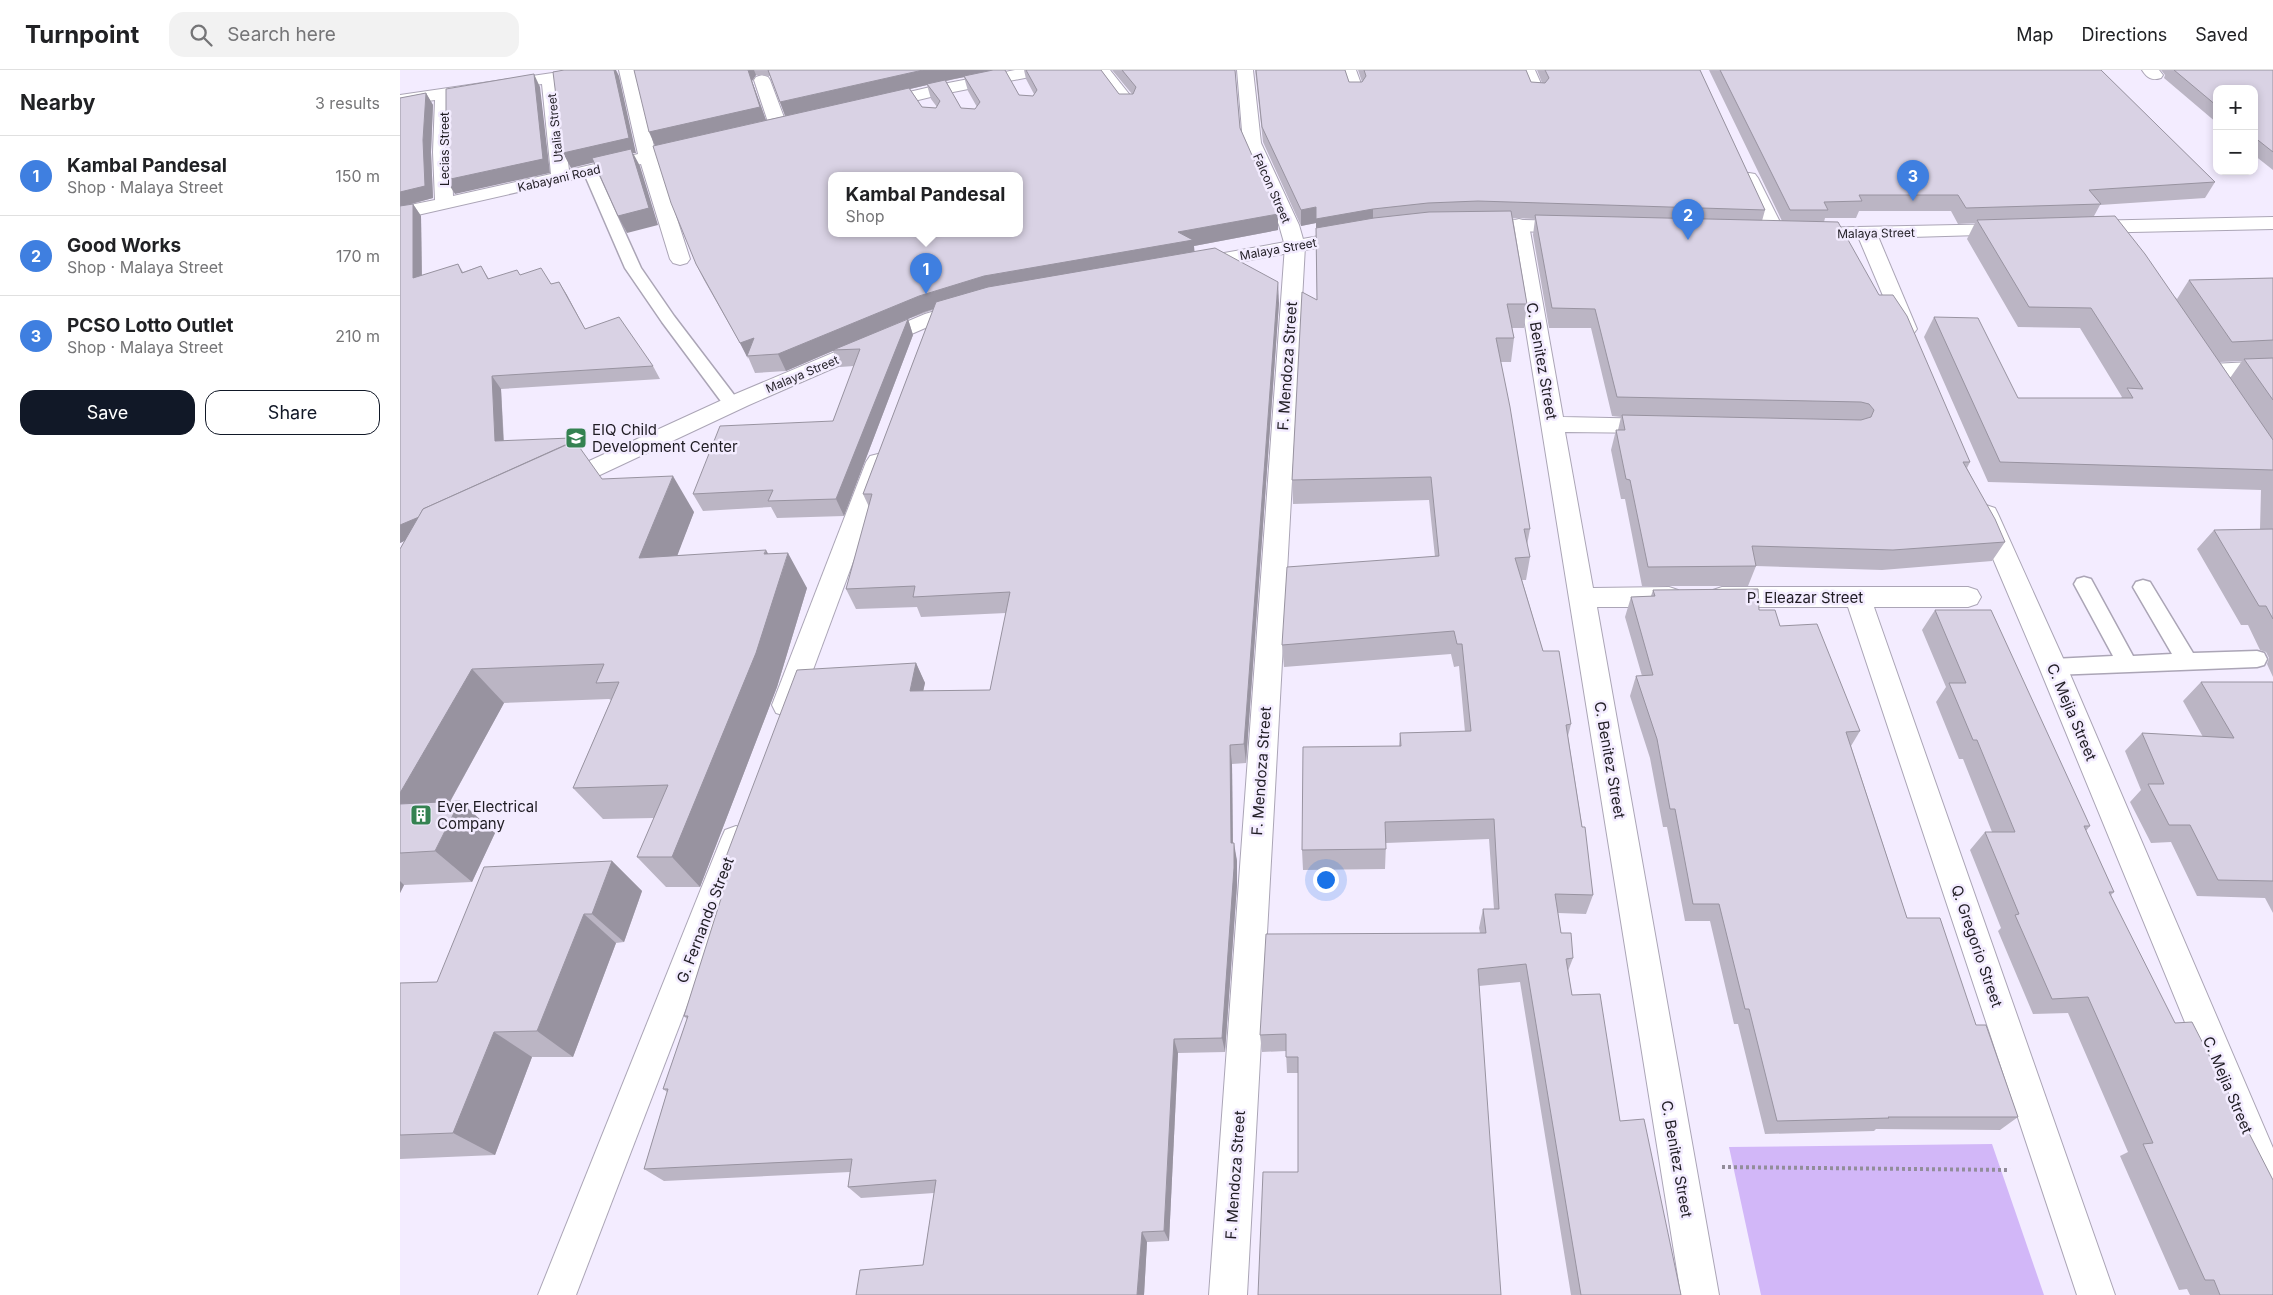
<!DOCTYPE html>
<html lang="en">
<head>
<meta charset="utf-8">
<style>
  body { margin:0; font-family:Inter,sans-serif; background:#f2f2f2; color:#202124 }
  .controls { position:absolute; right:15px; top:15px; display:grid; overflow:hidden; border-radius:10px; box-shadow:0 2px 8px #0003 }
  .controls button { width:45px; height:45px; display:grid; place-items:center; padding:0; border:0; border-bottom:1px solid #e0e0e0; background:#fff; color:#202124; font:25px sans-serif }
  .you { position:absolute; left:925px; top:809px; width:18px; height:18px; margin:-12px; border:4px solid #fff; border-radius:50%; background:#1a73e8; box-shadow:0 0 0 8px #1a73e833 }
  .badge { display:grid; place-items:center; width:32px; height:32px; border-radius:50%; background:#111827; color:#fff; font-size:16px; font-weight:700 }
  .pin { position:absolute; translate:-50% -41px; filter:drop-shadow(0 1px 2px #0008) }
  .pin::after { content:''; position:absolute; top:26px; width:18px; height:15px; background:inherit; clip-path:polygon(0 0,100% 0,50% 100%) }
  .popup { position:absolute; left:428px; top:102px; width:195px; height:65px; box-sizing:border-box; display:grid; place-content:center; border-radius:10px; background:#fff; filter:drop-shadow(0 1px 4px #0005); font-size:16px; white-space:nowrap; color:#757577 }
  .popup b { font-size:19px; color:#202124 }
  .popup::after { content:''; position:absolute; left:50%; top:100%; margin-left:-10px; border:10px solid transparent; border-top-color:#fff }
  .list { margin:0; padding:0; list-style:none }
  h2 { display:flex; justify-content:space-between; align-items:center; height:65px; margin:0; padding:0 20px; font-size:21px }
  h2 small { font-size:16px; font-weight:400; color:#757577 }
  .list li { display:grid; grid-template-columns:32px 1fr auto; gap:15px; align-items:center; box-sizing:border-box; height:80px; padding:0 20px; border-top:1px solid #e0e0e0 }
  .list b { display:block; font-size:19px; white-space:nowrap }
  .list p { margin:0; font-size:16px; white-space:nowrap; color:#757577 }
  .list em { font-size:16px; font-style:normal; color:#757577 }
  .actions { display:flex; gap:10px; padding:15px 20px }
  .actions a { flex:1; padding:11px 0; border:1px solid #111827; border-radius:15px; text-align:center; font-size:18px; color:#111827 }
  .actions .main { background:#111827; color:#fff }
  .icon { flex:none; width:28px; height:28px; fill:none; stroke:currentColor; stroke-width:2; stroke-linecap:round; stroke-linejoin:round }
  .map { position:relative; flex:none; width:1873px; height:1225px; overflow:hidden }
  header { display:flex; align-items:center; gap:30px; box-sizing:border-box; height:70px; padding:0 25px; background:#fff; border-bottom:1px solid #e0e0e0 }
  header strong { font-size:24px }
  nav { display:flex; gap:28px; margin-inline-start:auto; font-size:18px }
  .search { width:350px; height:45px; background:#f2f2f2; display:flex; align-items:center; gap:12px; box-sizing:border-box; padding:0 18px; border-radius:15px; color:#757577; font-size:19px }
  main { display:flex }
  aside { flex:1; background:#fff }
  .map>svg:first-child { display:block }
  .green { fill:#d2b7f8 }
  .lines { fill:none; stroke-linecap:round; stroke-linejoin:round }
  .lane-casing { stroke:#aba5b6; stroke-width:3 }
  .street-casing { stroke:#aba5b6; stroke-width:2 }
  .secondary-casing { stroke:#aba5b6; stroke-width:2 }
  .path { stroke:#928d9a; stroke-width:4; stroke-dasharray:3 3; stroke-linecap:butt }
  .lane { fill:#fff; fill-rule:evenodd }
  .street { fill:#fff; fill-rule:evenodd }
  .secondary { fill:#fff; fill-rule:evenodd }
  .wall { fill:#bbb5c4; fill-rule:evenodd }
  .shaded-wall { fill:#9893a0 }
  .building { fill:#d9d2e4; stroke:#9893a0; fill-rule:evenodd }
  .labels { text-anchor:middle; dominant-baseline:central; stroke-width:5; stroke-linejoin:round; paint-order:stroke }
  .far-street-label { font-size:12px; fill:#201d24; stroke:#f3ecff }
  .street-label { font-size:15px; fill:#201d24; stroke:#f3ecff }
  .poi-label { font-size:15px; fill:#201d24; stroke:#f3ecff; text-anchor:start }
</style>
</head>
<body>
<header>
<strong>Turnpoint</strong>
<div class="search"><svg class="icon" aria-label="search" viewBox="0 0 24 24"><circle cx="10" cy="10" r="6"/><path d="M15 15l6 6"/></svg>Search here</div>
<nav><a>Map</a><a>Directions</a><a>Saved</a></nav>
</header>
<main>
<aside>
<h2>Nearby<small>3 results</small></h2>
<ul class="list">
<li><span class="badge" style="background:#3f7fe0">1</span><div><b>Kambal Pandesal</b><p>Shop · Malaya Street</p></div><em>150 m</em></li>
<li><span class="badge" style="background:#3f7fe0">2</span><div><b>Good Works</b><p>Shop · Malaya Street</p></div><em>170 m</em></li>
<li><span class="badge" style="background:#3f7fe0">3</span><div><b>PCSO Lotto Outlet</b><p>Shop · Malaya Street</p></div><em>210 m</em></li>
</ul>
<div class="actions"><a class="main">Save</a><a>Share</a></div>
</aside>
<div class="map">
<svg width="1873" height="1225" viewBox="0 0 1873 1225">
  <rect width="100%" height="100%" fill="#f3ecff"/>
  <polygon class="green" points="1592,1074 1644,1225 1361,1225 1329,1077"/>
  <g class="lines">
    <g class="lane-casing">
      <g id="lane">
        <polygon points="190,97 197,101 241,198 274,246 338,330 341,334 338,338 332,340 326,338 262,252 225,198 183,101"/>
        <polygon points="1684,507 1691,509 1733,586 1772,584 1733,517 1736,512 1743,510 1750,512 1793,583 1857,581 1864,583 1867,589 1864,595 1857,597 1653,605 1646,603 1642,597 1646,591 1653,589 1713,586 1674,514 1677,509"/>
      </g>
    </g>
    <g class="street-casing">
      <g id="street">
        <path d="M173,0H215L213,3L207,5L158,12L169,100L238,84L219,0H235L255,80L294,72L300,73L303,77L300,81L258,90L290,189L287,193L280,195L273,193L270,189L241,94L0,149V137L35,130L33,82L35,30L0,35V25ZM142,14L151,104L53,126L51,82L52,27Z"/>
        <polygon points="615,0 648,0 646,3 640,5 543,24 477,40 471,39 469,35 471,31 543,14"/>
        <polygon points="693,0 710,0 737,34 735,38 723,38"/>
        <polygon points="837,0 853,0 861,73 899,155 905,176 847,1225 809,1225 885,176 879,155 843,73"/>
        <polygon points="940,0 956,0 964,22 962,26 950,26"/>
        <polygon points="1119,0 1135,0 1145,23 1143,27 1131,27"/>
        <path d="M1742,0H1759L1763,5L1761,8C1752,11 1747,8 1742,0Z"/>
        <polygon points="362,5 368,7 370,10 388,58 385,62 373,62 370,58 354,10 356,7"/>
        <polygon points="1349,103 1355,104 1358,108 1386,164 1383,168 1376,170 1369,168 1366,164 1340,108 1343,104"/>
        <polygon points="1119,149 1126,151 1129,155 1163,347 1256,349 1264,351 1267,356 1264,361 1256,363 1165,362 1193,518 1269,517 1278,520 1282,527 1278,534 1269,537 1197,537 1319,1225 1281,1225 1109,155 1112,151"/>
        <polygon points="1467,158 1474,160 1477,164 1517,259 1514,263 1507,265 1500,263 1497,259 1457,164 1460,160"/>
        <polygon points="1873,291 1873,305 1811,308 1803,306 1800,301 1803,296 1811,294"/>
        <polygon points="478,384 486,386 490,392 400,635 396,643 386,646 376,643 372,635 466,392 470,386"/>
        <polygon points="1586,435 1595,438 1598,444 1667,597 1873,1078 1873,1140 1860,1135 1639,597 1574,444 1577,438"/>
        <polygon points="1322,517 1568,517 1577,520 1581,527 1577,534 1568,537 1474,537 1715,1225 1677,1225 1448,537 1322,537 1313,534 1309,527 1313,520"/>
        <polygon points="336,756 347,760 351,769 176,1225 138,1225 321,769 325,760"/>
      </g>
    </g>
    <g class="secondary-casing">
      <g id="secondary">
        <polygon points="1873,147 1873,159 1685,163 1678,161 1675,157 1678,153 1685,151"/>
        <polygon points="1076,149 1170,151 1177,153 1180,157 1177,161 1170,163 1069,159 1066,155 1069,151"/>
        <polygon points="1607,154 1614,156 1617,160 1614,164 1408,170 1401,168 1398,164 1401,160 1408,158"/>
        <polygon points="953,160 960,162 963,166 960,170 796,200 789,198 786,194 789,190 796,188"/>
        <polygon points="565,232 572,234 575,238 572,242 539,252 349,335 168,420 160,422 152,420 148,414 152,408 333,325 525,244"/>
      </g>
    </g>
    <polyline class="path" points="1322,1097 1610,1100"/>
    <use href="#lane" class="lane"/>
    <use href="#street" class="street"/>
    <use href="#secondary" class="secondary"/>
  </g>
  <g class="wall">
    <path d="M234,0H605L619,25L633,26L634,24L626,9L624,0H701L719,24H732L712,0H835L840,58L878,144V160L794,176V182L879,233L846,693L832,694L833,773L837,791V815L825,982L778,983L769,1171L747,1172L744,1225H456L523,1195L534,1123L461,1128L448,1117L450,1102L264,1111L244,1099L267,1022L263,1019L287,949L284,946L328,808L321,800L516,593L525,613L523,621L590,620L606,543L521,547L517,537L456,539L446,519L469,437L463,424L533,240L508,249L513,265L444,446L377,448L371,437L303,441L293,424L433,351L454,296L440,297L433,281L386,301L355,303L349,289L304,210L296,194L255,75ZM356,5L370,6L385,46L366,50L352,11ZM564,7L568,21L577,37L575,39L561,38L546,11ZM527,15L531,29L537,37L536,38L522,37L510,19Z"/>
    <path d="M855,0H945L949,12H962L958,0H1126L1131,12L1142,13L1137,0H1300L1365,140L1362,151H1382L1309,0H1701L1815,112L1805,128L1700,135L1694,146L1777,229L1789,210L1873,208V607L1867,594L1869,588L1866,582L1860,580L1848,555H1841L1797,479L1814,460L1860,459L1861,420L1588,412L1524,267L1534,247L1618,328H1721L1722,327L1680,258L1618,257L1567,169L1575,153L1558,154L1551,141H1459L1456,148H1425L1424,152L1570,392L1567,398L1605,472L1592,491L1482,500L1356,496L1348,516H1242L1225,429H1221L1211,380L1216,360H1218L1221,347L1212,346L1191,258H1149L1133,165L1135,149L1113,148L1127,234L1124,258H1112L1114,268L1111,292H1100L1130,459L1127,475L1130,487L1126,510H1122L1143,581L1171,654L1168,666L1193,825L1186,844L1158,843L1161,863L1173,888L1168,901L1172,925L1220,1051L1281,1225H1171L1120,912L1079,916L898,1102V1003H887L886,981L862,982L860,965L1080,863L1079,858L1083,839H1094L1089,769L986,773L985,799L903,800L902,780L999,676L1000,663L1065,662L1059,596L1054,597L1051,584L884,597L882,575L1035,487L1029,430L893,434L892,410L917,230L916,153L901,156L863,72ZM1841,291H1842L1830,308L1820,292Z"/>
    <polygon points="1761,0 1873,0 1873,100 1854,85 1854,19 1817,19 1817,53 1764,8 1765,5"/>
    <polygon points="26,23 33,35 31,82 33,128 11,134 13,134 21,146 22,206 58,194 63,202 81,196 89,209 120,205 151,214 159,212 185,259 253,296 260,309 101,319 104,371 202,409 294,442 277,485 369,484 407,518 377,617 300,817 266,817 237,787 254,748 203,749 173,718 211,630 209,629 104,633 50,732 95,763 72,812 4,815 0,823 0,479 5,470 0,473 0,28"/>
    <polygon points="1253,520 1359,540 1380,556 1460,661 1451,676 1507,848 1576,955 1618,1047 1600,1060 1476,1059 1474,1061 1365,1064 1338,954 1334,954 1310,851 1285,851 1267,757 1263,757 1250,688 1230,626 1236,606 1242,606 1225,547 1231,527 1251,526"/>
    <polygon points="1535,540 1690,756 1686,761 1714,822 1711,825 1873,1225 1790,1225 1787,1219 1779,1220 1720,1086 1728,1082 1668,943 1633,944 1598,861 1601,858 1570,780 1585,762 1592,762 1563,689 1559,689 1536,632 1546,617 1522,560"/>
    <polygon points="1801,612 1873,612 1873,843 1865,828 1797,826 1771,772 1751,773 1730,732 1741,720 1725,681 1742,663 1803,667 1783,631"/>
    <polygon points="212,791 242,821 224,872 216,873 173,987 132,987 95,1085 0,1089 0,913 37,912"/>
  </g>
  <g class="shaded-wall">
    <polygon points="214,0 216,0 219,6 236,83 233,83 240,96 258,155 227,163 218,146 233,83 171,98 163,83"/>
    <polygon points="348,0 354,0 356,5 352,11 367,53 256,78 249,62"/>
    <polygon points="523,0 603,0 554,9 528,15 527,14 527,15 386,48 380,32"/>
    <polygon points="134,4 140,17 150,103 55,124 46,110"/>
    <polygon points="26,23 33,35 31,82 33,128 0,137 0,122 23,70"/>
    <polygon points="13,134 21,146 22,221 13,208"/>
    <polygon points="916,137 973,139 973,155 916,165 916,153 901,156 901,140"/>
    <polygon points="878,144 878,160 794,176 795,186 588,222 524,242 508,249 513,265 444,446 436,429 507,249 386,301 378,284 519,226 584,206 778,162"/>
    <polygon points="159,212 167,225 192,272 185,259"/>
    <polygon points="878,212 879,233 846,693 844,674"/>
    <polygon points="354,268 347,286 348,289 340,273"/>
    <polygon points="92,306 101,319 104,384 95,371"/>
    <polygon points="178,377 187,390 0,473 0,455"/>
    <polygon points="273,406 294,442 263,523 239,488"/>
    <polygon points="366,480 381,506 388,483 407,518 377,617 300,817 272,787"/>
    <polygon points="516,593 525,613 519,640 510,621"/>
    <polygon points="72,599 104,633 31,766 0,739 0,723"/>
    <polygon points="830,675 832,694 833,791 831,773"/>
    <polygon points="60,731 95,763 72,812 35,781"/>
    <polygon points="834,773 837,791 837,815 825,982 822,968"/>
    <polygon points="212,791 242,821 224,872 192,844"/>
    <polygon points="0,811 4,815 0,823"/>
    <polygon points="184,844 216,873 173,987 137,961"/>
    <polygon points="94,962 132,987 95,1085 53,1063"/>
    <polygon points="774,969 778,983 769,1171 764,1161"/>
    <polygon points="742,1162 747,1172 744,1225 737,1225"/>
  </g>
  <g class="building">
    <polygon points="164,0 214,0 229,68 163,83 153,2"/>
    <polygon points="234,0 348,0 360,37 249,62"/>
    <polygon points="368,0 523,0 380,32"/>
    <path d="M593,0H605L619,25L633,26L637,20L626,0H701L719,24H733L736,17L722,0H835L840,58L878,144L778,162L793,170L584,206L519,226L378,284L347,286L354,268L340,273L296,194L271,133L253,76L509,18L522,37L536,38L540,31L527,14L545,10L561,38L575,39L580,32L564,6ZM432,105H620V163H432Z"/>
    <polygon points="856,0 945,0 949,12 962,12 966,6 964,0 1126,0 1131,12 1145,13 1149,8 1145,0 1300,0 1365,140 1078,131 1028,133 973,139 916,149 916,137 901,140 862,57"/>
    <polygon points="1320,0 1701,0 1815,112 1689,120 1701,134 1566,138 1558,125 1459,125 1462,131 1424,132 1428,140 1390,140"/>
    <polygon points="1774,0 1873,0 1873,82 1854,67 1854,19 1817,19 1817,36"/>
    <polygon points="134,4 143,89 46,110 46,19"/>
    <polygon points="26,23 23,70 25,116 0,122 0,28"/>
    <polygon points="231,79 249,138 218,146 192,88"/>
    <polygon points="13,134 13,208 58,194 62,203 81,196 88,209 117,200 120,205 141,198 151,214 159,212 185,259 219,247 253,296 92,306 95,371 171,368 174,371 23,439 19,447 0,455 0,136"/>
    <polygon points="1111,141 1127,234 1107,234 1114,268 1096,268 1110,337 1130,459 1124,459 1130,487 1115,488 1143,581 1159,581 1171,654 1166,655 1182,757 1185,757 1193,825 1155,824 1161,863 1171,863 1173,888 1166,889 1172,925 1200,924 1220,1051 1244,1049 1281,1225 1181,1225 1126,894 1078,899 1101,1225 858,1225 863,1102 898,1102 898,987 886,987 886,964 860,965 866,864 1086,863 1083,839 1099,839 1094,749 985,752 986,779 902,780 903,677 1001,676 1000,663 1071,661 1062,574 1057,574 1054,561 882,575 887,497 1039,486 1031,407 892,410 902,222 917,230 916,158 974,148 1029,142"/>
    <polygon points="1135,145 1438,152 1479,225 1493,225 1507,246 1570,392 1563,392 1595,449 1605,472 1493,480 1352,476 1356,496 1248,497 1230,410 1226,409 1216,360 1225,360 1222,345 1461,350 1471,347 1474,340 1469,334 1461,332 1217,327 1195,239 1152,238"/>
    <polygon points="1715,146 1745,184 1873,370 1873,400 1600,392 1534,247 1578,248 1618,328 1733,328 1727,318 1743,319 1691,238 1629,237 1577,150"/>
    <polygon points="815,178 878,212 844,674 830,675 831,773 834,773 834,798 822,968 774,969 764,1161 742,1162 737,1225 456,1225 460,1200 523,1195 536,1110 448,1117 452,1089 244,1099 268,1019 263,1019 288,946 284,946 330,800 321,800 397,600 516,593 510,621 590,620 610,522 513,527 515,516 446,519 472,424 463,424 536,232 588,217"/>
    <polygon points="1873,208 1873,270 1832,272 1789,210"/>
    <polygon points="508,249 436,429 368,431 373,420 293,424 320,356 433,351 460,279 433,280"/>
    <polygon points="1873,288 1873,330 1844,289"/>
    <polygon points="175,371 202,409 273,406 239,488 366,480 364,484 388,483 356,583 272,787 237,787 268,715 173,718 219,612 196,613 204,594 72,599 0,723 0,479 23,439"/>
    <polygon points="1873,459 1873,549 1866,536 1859,536 1814,460"/>
    <polygon points="1358,519 1359,540 1375,540 1380,556 1417,554 1460,661 1446,662 1507,848 1540,848 1576,955 1586,955 1618,1047 1488,1047 1489,1048 1377,1051 1349,939 1345,939 1319,834 1293,834 1275,739 1270,739 1257,669 1236,606 1253,605 1231,527 1255,526 1253,520"/>
    <polygon points="1535,540 1591,540 1690,756 1684,756 1714,822 1709,822 1775,953 1792,952 1873,1110 1873,1225 1820,1225 1814,1210 1805,1210 1743,1074 1753,1073 1688,927 1652,929 1615,845 1619,844 1585,762 1615,762 1577,670 1573,670 1549,613 1566,613"/>
    <polygon points="1801,612 1873,612 1873,811 1818,810 1790,755 1769,755 1748,714 1764,714 1742,663 1834,668"/>
    <polygon points="60,731 35,781 0,783 0,734"/>
    <polygon points="212,791 192,844 184,844 137,961 94,962 53,1063 0,1065 0,913 37,912 84,797"/>
  </g>
  <defs>
    <g id="school-square" transform="scale(1.125)"><rect x="-9" y="-9" width="18" height="18" rx="4" fill="#348251" stroke="#f3ecff"/><path d="M0-5L7-2L0 1L-7-2ZM-4 1L0 2.5L4 1V4Q0 6-4 4Z" fill="#fff"/></g>
    <g id="building-square" transform="scale(1.125)"><rect x="-9" y="-9" width="18" height="18" rx="4" fill="#348251" stroke="#f3ecff"/><path d="M-4-6H4V6H1V3H-1V6H-4ZM-2.5-4.3h1.7v1.8h-1.7ZM.8-4.3h1.7v1.8H.8ZM-2.5-1h1.7V.8h-1.7ZM.8-1h1.7V.8H.8Z" fill="#fff"/></g>
  </defs>
  <g fill-rule="evenodd">
    <use href="#school-square" x="176" y="368"/>
    <use href="#building-square" x="21" y="745"/>
  </g>
  <g class="labels">
    <g class="far-street-label">
      <text transform="translate(155 58) rotate(-96)">Utalia Street</text>
      <text transform="translate(44 79) rotate(-90)">Lecias Street</text>
      <text transform="translate(159 108) rotate(-13)">Kabayani Road</text>
      <text transform="translate(872 118) rotate(66)">Falcon Street</text>
      <text transform="translate(1476 163) rotate(-1)">Malaya Street</text>
      <text transform="translate(878 179) rotate(-10)">Malaya Street</text>
      <text transform="translate(402 304) rotate(-23)">Malaya Street</text>
    </g>
    <g class="street-label">
      <text transform="translate(1142 291) rotate(80)">C. Benitez Street</text>
      <text transform="translate(887 296) rotate(-86)">F. Mendoza Street</text>
      <text x="1405" y="527">P. Eleazar Street</text>
      <text transform="translate(1672 642) rotate(67)">C. Mejia Street</text>
      <text transform="translate(1210 690) rotate(80)">C. Benitez Street</text>
      <text transform="translate(861 701) rotate(-86)">F. Mendoza Street</text>
      <text transform="translate(305 850) rotate(-69)">G. Fernando Street</text>
      <text transform="translate(1577 876) rotate(71)">Q. Gregorio Street</text>
      <text transform="translate(1828 1015) rotate(67)">C. Mejia Street</text>
      <text transform="translate(1277 1089) rotate(80)">C. Benitez Street</text>
      <text transform="translate(835 1105) rotate(-86)">F. Mendoza Street</text>
    </g>
    <g class="poi-label">
      <text x="192" y="359">EIQ Child<tspan x="192" dy="17">Development Center</tspan></text>
      <text x="37" y="736">Ever Electrical<tspan x="37" dy="17">Company</tspan></text>
    </g>
  </g>
</svg>
<div class="controls">
<button>+</button>
<button>−</button>
</div>
<div class="you"></div>
<div class="pin badge" style="left:526px;top:224px;background:#3f7fe0">1</div>
<div class="popup"><b>Kambal Pandesal</b>Shop</div>
<div class="pin badge" style="left:1288px;top:170px;background:#3f7fe0">2</div>
<div class="pin badge" style="left:1513px;top:131px;background:#3f7fe0">3</div>
</div>
</main>
</body>
</html>
